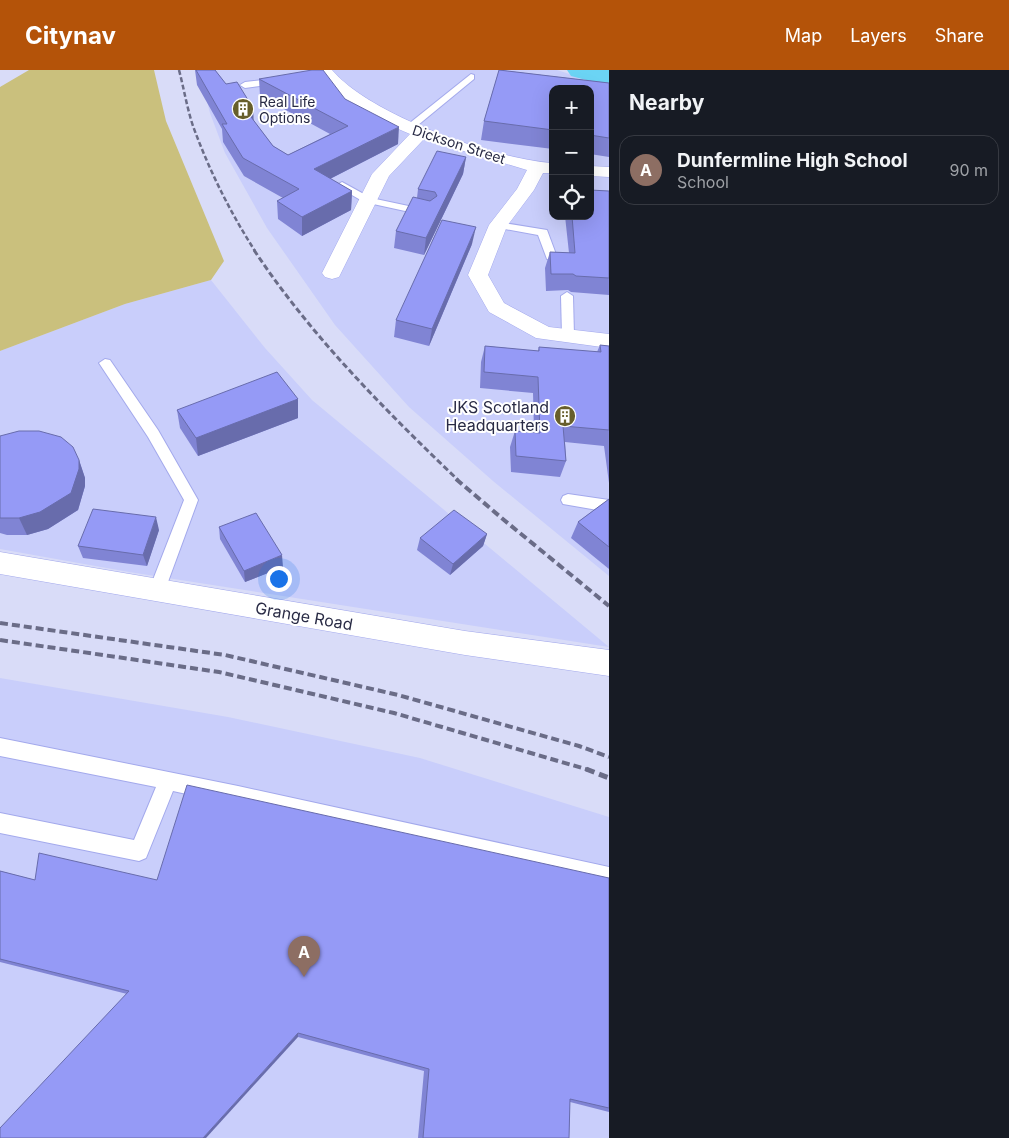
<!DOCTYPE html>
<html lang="en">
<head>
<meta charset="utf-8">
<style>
  body { margin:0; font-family:Inter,sans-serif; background:#20242c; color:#f1f3f6 }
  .controls { position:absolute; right:15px; top:15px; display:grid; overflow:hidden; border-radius:10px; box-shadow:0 5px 20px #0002 }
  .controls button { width:45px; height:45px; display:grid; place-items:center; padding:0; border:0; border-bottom:1px solid #363941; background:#171b24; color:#f1f3f6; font:25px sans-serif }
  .you { position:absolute; left:278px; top:508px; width:18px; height:18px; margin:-12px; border:4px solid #fff; border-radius:50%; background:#1a73e8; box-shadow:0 0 0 8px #1a73e833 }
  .badge { display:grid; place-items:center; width:32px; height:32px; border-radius:50%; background:#b45309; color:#fff; font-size:16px; font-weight:700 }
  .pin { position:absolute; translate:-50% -41px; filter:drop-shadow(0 1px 2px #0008) }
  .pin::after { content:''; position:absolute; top:26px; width:18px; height:15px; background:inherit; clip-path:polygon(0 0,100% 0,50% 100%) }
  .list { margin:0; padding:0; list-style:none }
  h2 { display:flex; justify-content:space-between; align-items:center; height:65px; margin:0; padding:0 20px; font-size:21px }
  h2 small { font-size:16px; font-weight:400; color:#9ea1a6 }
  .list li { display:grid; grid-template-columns:32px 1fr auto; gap:15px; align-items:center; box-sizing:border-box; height:70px; margin:0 10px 10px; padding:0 10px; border:1px solid #363941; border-radius:15px }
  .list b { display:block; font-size:19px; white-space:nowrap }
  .list p { margin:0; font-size:16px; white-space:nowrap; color:#9ea1a6 }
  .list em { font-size:16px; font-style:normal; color:#9ea1a6 }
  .icon { flex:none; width:28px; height:28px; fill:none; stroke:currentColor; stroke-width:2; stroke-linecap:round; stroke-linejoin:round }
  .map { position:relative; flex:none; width:609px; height:1068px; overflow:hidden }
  header { display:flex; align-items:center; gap:30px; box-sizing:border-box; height:70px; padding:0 25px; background:#b45309; color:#fff }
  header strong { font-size:24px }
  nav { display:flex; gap:28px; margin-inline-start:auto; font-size:18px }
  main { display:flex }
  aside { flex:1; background:#171b24 }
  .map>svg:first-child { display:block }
  .built { fill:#c9cefb; fill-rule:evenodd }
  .green { fill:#cac07d }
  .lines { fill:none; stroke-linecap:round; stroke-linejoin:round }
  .river { fill:#6bd4f4; fill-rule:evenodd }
  .service-casing { stroke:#a3a9ec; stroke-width:2 }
  .minor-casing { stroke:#a3a9ec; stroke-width:1 }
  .tertiary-casing { stroke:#a3a9ec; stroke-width:1 }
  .service { fill:#fff; fill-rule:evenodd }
  .minor { fill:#fff; fill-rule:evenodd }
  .tertiary { fill:#fff; fill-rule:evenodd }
  .rail-far3 { stroke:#6a6c87; stroke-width:2.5; stroke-dasharray:5 2.5; stroke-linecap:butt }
  .rail-far2 { stroke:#6a6c87; stroke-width:3; stroke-dasharray:6 3; stroke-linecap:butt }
  .rail-far1 { stroke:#6a6c87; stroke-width:4; stroke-dasharray:8 4; stroke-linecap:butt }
  .rail { stroke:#6a6c87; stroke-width:5; stroke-dasharray:9 5; stroke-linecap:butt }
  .wall { fill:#8084d4 }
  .shaded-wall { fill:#686cac }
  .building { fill:#959af6; stroke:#686cac }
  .labels { text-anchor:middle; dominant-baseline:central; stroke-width:4; stroke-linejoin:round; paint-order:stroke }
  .far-poi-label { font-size:14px; fill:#292b45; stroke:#fff; text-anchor:start }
  .far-street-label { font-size:14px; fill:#292b45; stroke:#fff }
  .poi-label { font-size:16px; fill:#292b45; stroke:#fff; text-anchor:end }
  .street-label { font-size:16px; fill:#292b45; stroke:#fff }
</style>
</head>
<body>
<header>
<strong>Citynav</strong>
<nav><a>Map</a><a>Layers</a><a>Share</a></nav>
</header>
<main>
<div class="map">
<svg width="609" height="1068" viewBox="0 0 609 1068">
  <rect width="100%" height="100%" fill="#d9dcf8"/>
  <g class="built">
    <path d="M199,0H557L609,17V506L493,411L409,337L335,255L267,158L225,83L210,43ZM553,19H590V146H553Z"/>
    <polygon points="211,210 265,278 312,330 609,577 129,502 0,479 0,281 125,234"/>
    <polygon points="0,608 228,647 420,688 609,747 609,1068 0,1068"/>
  </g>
  <polygon class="green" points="29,0 154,0 166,51 224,191 211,210 125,234 0,281 0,17"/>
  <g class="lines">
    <polygon class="river" points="567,0 609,0 609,16 571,6"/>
    <g class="service-casing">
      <g id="service">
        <polygon points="471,4 474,5 474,9 412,60 406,60 406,56"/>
        <polygon points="281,8 284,9 284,13 245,18 240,15 245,12"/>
        <polygon points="342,112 371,128 432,141 433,143 428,146 364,132 338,117 337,115"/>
        <polygon points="498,152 547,160 557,187 551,190 547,189 538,165 494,157 492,155"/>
        <polygon points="567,222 573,226 574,266 568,270 562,266 561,226"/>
        <polygon points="105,289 110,290 158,360 198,430 165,520 163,525 157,527 151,525 149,520 184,430 148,367 99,293"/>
        <polygon points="568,424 609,430 609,442 563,434 561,430 563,426"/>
        <polygon points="0,668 238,716 609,797 609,817 173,721 146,788 139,791 0,763 0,743 134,770 156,717 0,686"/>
      </g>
    </g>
    <g class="minor-casing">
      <g id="minor">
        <path d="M316,0H332C370,45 494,89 553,93V103H543L534,120L507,156L488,205L504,233L549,257L609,264V278L536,268L489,242L468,205L489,155L517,119L527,100L424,69L389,106L339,207L332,209L325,207L322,203L372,104L410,64C377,50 337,31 316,0Z"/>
        <polygon points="590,96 609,97 609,107 590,106"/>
      </g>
    </g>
    <g class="tertiary-casing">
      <polygon id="tertiary" points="0,482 465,561 609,580 609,606 465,585 0,504"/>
    </g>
    <use href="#service" class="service"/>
    <use href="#minor" class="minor"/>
    <use href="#tertiary" class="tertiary"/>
    <path class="rail-far3" d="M179,0C184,19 187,38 193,56C209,100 230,142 255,181"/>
    <path class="rail-far2" d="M254,180C311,266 384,339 458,410"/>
    <g class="rail-far1">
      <polyline points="456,409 504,450 609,536"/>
      <polyline points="0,553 225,585 398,625 579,676 609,687"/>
      <polyline points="0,570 219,602 394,643 589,700"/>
    </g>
    <polyline class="rail" points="586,699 609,708"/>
  </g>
  <g class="wall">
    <polygon points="195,0 215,0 273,76 288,85 330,64 260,26 259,9 345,29 398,74 330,109 352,121 351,140 302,166 278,149 277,131 283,128 244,106 223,72 222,59 197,15"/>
    <polygon points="499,0 609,13 609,87 590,84 590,19 553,19 553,79 481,70 484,51"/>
    <polygon points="466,87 463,104 424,185 394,178 396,161 417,128 418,119"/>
    <polygon points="609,121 609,225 571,222 568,220 546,221 545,198 550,182 569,183 565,146 590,146"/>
    <polygon points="472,174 429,276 394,267 396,250"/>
    <polygon points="600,275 609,276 609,413 604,376 565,372 566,391 560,407 511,402 510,377 515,361 534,362 533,323 480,318 481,292 485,276 538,281 539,277 597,282"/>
    <polygon points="298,329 298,348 198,386 180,358 177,340"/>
    <polygon points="0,366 79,390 85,408 85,416 78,440 48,459 27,465 7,465 0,463"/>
    <polygon points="609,429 609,499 571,468 578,452"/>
    <polygon points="219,457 283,497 245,512 220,469"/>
    <polygon points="159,460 147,496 83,488 78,476"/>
    <polygon points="487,464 483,476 450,505 417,480 420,468"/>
    <polygon points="0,801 35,810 157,810 609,808 609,1042 570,1032 569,1068 418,1068 424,1001 298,967 0,892"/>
  </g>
  <g class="shaded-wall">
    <polygon points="253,38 254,55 245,39"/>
    <polygon points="399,57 398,74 314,117 314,99"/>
    <polygon points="466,87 463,104 424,185 426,168"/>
    <polygon points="352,121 351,140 302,166 302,147"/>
    <polygon points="476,157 472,174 429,276 432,259"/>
    <polygon points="298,329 298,348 198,386 196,368"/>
    <polygon points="79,390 85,408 85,416 78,440 48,459 27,465 19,448"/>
    <polygon points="156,447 159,460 147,496 143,485"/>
    <polygon points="487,464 483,476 450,505 453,494"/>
    <polygon points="282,485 283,497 245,512 244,501"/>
    <polygon points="298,963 298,967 206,1068 203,1068"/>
  </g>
  <g class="building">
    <polygon points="196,0 215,0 226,14 237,12 253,38 245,39 273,76 288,85 348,56 259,9 312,0 323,0 345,29 399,57 314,99 352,121 302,147 277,131 299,119 243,88 222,54 227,54"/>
    <polygon points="499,0 609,13 609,68 590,65 590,19 553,19 553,60 484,51"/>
    <polygon points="437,81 466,87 426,168 396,161 413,127 430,131 437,126 435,122 418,119"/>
    <polygon points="590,120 609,121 609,208 576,206 573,204 551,204 550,182 575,183 572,146 590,146"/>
    <polygon points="442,150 476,157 432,259 396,250"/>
    <polygon points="600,275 609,276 609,360 563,356 566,391 516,386 515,361 540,363 538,307 484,302 485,276 539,281 539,277 601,282"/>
    <polygon points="277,302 298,329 196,368 177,340"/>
    <polygon points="19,361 39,361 61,367 73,377 79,390 79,399 71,423 40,442 19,448 0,448 0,366"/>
    <polygon points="609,429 609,477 578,452"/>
    <polygon points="93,439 156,447 143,485 78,476"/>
    <polygon points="454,440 487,464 453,494 420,468"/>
    <polygon points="256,443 282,485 244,501 219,457"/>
    <polygon points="187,715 609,808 609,1038 570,1029 569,1068 423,1068 429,999 298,963 203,1068 0,1068 0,1058 129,921 0,889 0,801 35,810 39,783 157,810"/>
  </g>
  <defs>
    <g id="building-disc" transform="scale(1.125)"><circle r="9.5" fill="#675e2b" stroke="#fff"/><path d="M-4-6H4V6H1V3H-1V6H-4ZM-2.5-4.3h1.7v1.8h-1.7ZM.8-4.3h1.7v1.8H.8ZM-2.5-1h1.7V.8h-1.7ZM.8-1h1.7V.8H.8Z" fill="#fff"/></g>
  </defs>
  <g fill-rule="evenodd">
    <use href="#building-disc" x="243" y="39"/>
    <use href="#building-disc" x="565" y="346"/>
  </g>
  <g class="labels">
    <g class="far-poi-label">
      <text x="259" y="31">Real Life<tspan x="259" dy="16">Options</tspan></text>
    </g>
    <g class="far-street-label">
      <text transform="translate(459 74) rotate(18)">Dickson Street</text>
    </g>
    <g class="poi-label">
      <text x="549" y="337">JKS Scotland<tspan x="549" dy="18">Headquarters</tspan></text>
    </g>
    <g class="street-label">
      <text transform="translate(304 546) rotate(10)">Grange Road</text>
    </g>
  </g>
</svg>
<div class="controls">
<button>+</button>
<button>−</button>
<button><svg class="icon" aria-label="locate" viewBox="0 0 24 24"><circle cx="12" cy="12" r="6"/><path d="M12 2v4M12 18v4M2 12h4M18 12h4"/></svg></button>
</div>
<div class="you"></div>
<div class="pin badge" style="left:304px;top:907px;background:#8d6e63">A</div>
</div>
<aside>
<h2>Nearby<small></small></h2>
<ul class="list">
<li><span class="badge" style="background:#8d6e63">A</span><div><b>Dunfermline High School</b><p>School</p></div><em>90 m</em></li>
</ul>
</aside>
</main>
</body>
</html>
